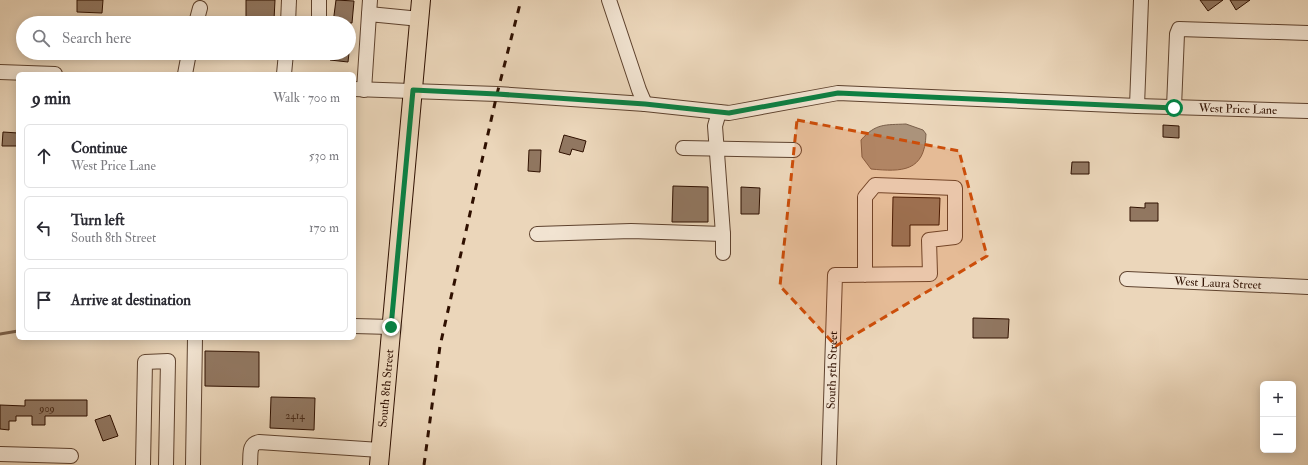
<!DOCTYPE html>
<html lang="en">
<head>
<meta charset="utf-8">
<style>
  body { margin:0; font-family:"IM FELL Double Pica",serif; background:#f7f7f7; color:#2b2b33 }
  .controls { position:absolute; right:12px; bottom:12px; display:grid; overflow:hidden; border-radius:6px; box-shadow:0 2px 10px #0003 }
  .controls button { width:36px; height:36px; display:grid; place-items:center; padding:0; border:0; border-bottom:1px solid #e1e1e2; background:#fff; color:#2b2b33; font:20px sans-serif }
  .stop { position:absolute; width:12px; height:12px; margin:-9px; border:3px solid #0b8043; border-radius:50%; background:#fff }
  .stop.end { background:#0b8043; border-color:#fff; box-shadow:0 1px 4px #0008 }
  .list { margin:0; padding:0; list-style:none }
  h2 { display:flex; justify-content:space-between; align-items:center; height:52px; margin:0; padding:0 16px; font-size:17px }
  h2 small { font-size:13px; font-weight:400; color:#7c7c81 }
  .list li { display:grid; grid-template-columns:26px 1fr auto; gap:12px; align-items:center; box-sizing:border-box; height:64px; margin:0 8px 8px; padding:0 8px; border:1px solid #e1e1e2; border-radius:6px }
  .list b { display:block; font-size:15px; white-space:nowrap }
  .list p { margin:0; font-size:13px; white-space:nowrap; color:#7c7c81 }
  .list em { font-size:13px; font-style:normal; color:#7c7c81 }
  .icon { flex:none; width:22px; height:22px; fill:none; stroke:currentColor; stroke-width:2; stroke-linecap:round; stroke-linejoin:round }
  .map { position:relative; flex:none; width:1308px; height:465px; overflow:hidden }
  .search { position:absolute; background:#fff; box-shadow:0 2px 10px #0003; left:16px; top:16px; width:340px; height:44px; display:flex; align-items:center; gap:10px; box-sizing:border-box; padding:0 14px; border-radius:22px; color:#7c7c81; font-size:15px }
  .panel { position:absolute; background:#fff; box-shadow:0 2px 10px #0003; left:16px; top:72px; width:340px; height:268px; border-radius:6px }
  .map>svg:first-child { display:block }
  .water { fill:#ab937b; stroke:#795f4a }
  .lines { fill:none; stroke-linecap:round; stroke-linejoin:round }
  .stream { stroke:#795f4a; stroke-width:3 }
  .building { fill:#917761; stroke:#2f1000 }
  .minor-casing { stroke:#5e422e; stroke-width:16 }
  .major-casing { stroke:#2f1000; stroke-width:20 }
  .minor { stroke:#f2e4d2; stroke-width:14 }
  .major { stroke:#ebd6ba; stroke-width:18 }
  .rail { stroke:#2f1000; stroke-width:3; stroke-dasharray:7 7; stroke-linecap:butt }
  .route { stroke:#0b8043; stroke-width:5 }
  .marked { fill:#cc4e0a; fill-opacity:0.2; stroke:#cc4e0a; stroke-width:3; stroke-dasharray:8 5; stroke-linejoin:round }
  .labels { text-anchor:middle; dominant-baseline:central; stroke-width:4; stroke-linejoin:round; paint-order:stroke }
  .number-label { font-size:10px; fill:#482a18 }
  .street-label { font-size:12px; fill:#2f1000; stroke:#f2e4d2 }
</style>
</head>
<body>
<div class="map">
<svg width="1308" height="465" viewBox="0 0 1308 465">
  <rect width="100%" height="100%" fill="#ebd6ba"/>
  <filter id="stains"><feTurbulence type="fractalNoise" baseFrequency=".005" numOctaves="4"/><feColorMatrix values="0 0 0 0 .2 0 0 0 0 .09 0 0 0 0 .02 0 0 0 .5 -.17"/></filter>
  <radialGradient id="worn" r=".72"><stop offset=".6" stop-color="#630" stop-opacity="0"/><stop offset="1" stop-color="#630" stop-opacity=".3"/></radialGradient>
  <path class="water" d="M906,124L923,130L926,134C925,172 902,172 871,169L862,157L861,140C876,123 885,125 906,124Z"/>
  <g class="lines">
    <polyline class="stream" points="0,334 18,331"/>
  </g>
  <g class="building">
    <polygon points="77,0 103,0 102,13 77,12"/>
    <polygon points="246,0 275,0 274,20 246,19"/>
    <polygon points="336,0 354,1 352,23 333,23"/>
    <polygon points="1200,0 1223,0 1208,11"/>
    <polygon points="1230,0 1250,0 1236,10"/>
    <polygon points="330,53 349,53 348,62 330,60"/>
    <polygon points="1163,125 1179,126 1179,138 1163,137"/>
    <polygon points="3,132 18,133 18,146 2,146"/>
    <polygon points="564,135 586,141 583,152 572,149 570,155 559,152"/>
    <polygon points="529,150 541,150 540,172 528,171"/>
    <polygon points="1072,162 1089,162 1089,174 1071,174"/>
    <polygon points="673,186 708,187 708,222 672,222"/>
    <polygon points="741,187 760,188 759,214 741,214"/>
    <polygon points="893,197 940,198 939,225 910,225 910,246 892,246"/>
    <polygon points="1145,203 1158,203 1158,221 1130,221 1130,207 1145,208"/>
    <polygon points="973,318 1009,319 1008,338 973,338"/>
    <polygon points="205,351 259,352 259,387 205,386"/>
    <polygon points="271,397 315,398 314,430 270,428"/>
    <polygon points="25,400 87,400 87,416 45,416 45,425 32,425 32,416 16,416 16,421 9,421 9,430 0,429 0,405 25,406"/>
    <polygon points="110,415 118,436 103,441 95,420"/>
  </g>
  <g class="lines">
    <g class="minor-casing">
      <g id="minor">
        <polyline points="319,0 319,23"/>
        <polyline points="609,0 639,90 645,104"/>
        <polyline points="369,14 370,0"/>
        <polyline points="196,23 200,8"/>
        <polyline points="288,23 289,0"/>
        <polyline points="0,72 55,74"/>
        <polyline points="185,74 189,53"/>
        <polyline points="284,74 286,53"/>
        <path id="s1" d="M354,89L497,94L645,104L729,113L838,93L1137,106L1308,111"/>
        <polyline points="364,90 369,14 420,19"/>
        <polyline points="1137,106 1141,0"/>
        <polyline points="1174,107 1177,34 1179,29 1308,33"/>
        <polyline points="683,148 794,150"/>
        <polyline points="537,234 631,231 723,234 715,126 719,112"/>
        <polyline points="723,234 723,253"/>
        <path id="s2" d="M1127,279L1308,287"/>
        <polyline points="354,326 391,327"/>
        <polyline points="0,454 71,456"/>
        <polyline points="143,465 145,362 168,361 166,465"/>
        <polyline points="193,465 195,338"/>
        <path d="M250,465C251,455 248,444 259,442L380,450"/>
        <path id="s3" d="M829,465L835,275L930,274L929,240L955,237V188L875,185L865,197V275"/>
      </g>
    </g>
    <g class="major-casing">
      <g id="major">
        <path id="s4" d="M379,465L421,0"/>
      </g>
    </g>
    <use href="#minor" class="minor"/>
    <use href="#major" class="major"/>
    <polyline class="rail" points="424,465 440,346 497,94 521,0"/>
  </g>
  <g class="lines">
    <polyline class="route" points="391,327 413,90 497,94 645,104 729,113 838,93 1174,108"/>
  </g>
  <path class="marked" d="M797,120L959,151L987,256L836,346L780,286Z"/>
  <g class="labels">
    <g class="number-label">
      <text x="47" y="409">909</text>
      <text x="295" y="416">2414</text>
    </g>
    <g class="street-label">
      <text stroke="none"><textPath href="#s1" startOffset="887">West Price Lane</textPath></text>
      <text stroke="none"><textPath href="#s2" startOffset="91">West Laura Street</textPath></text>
      <text stroke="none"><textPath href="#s3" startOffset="95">South 5th Street</textPath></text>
      <text stroke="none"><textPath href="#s4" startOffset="77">South 8th Street</textPath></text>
    </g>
  </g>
  <rect width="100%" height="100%" filter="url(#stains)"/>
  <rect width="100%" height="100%" fill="url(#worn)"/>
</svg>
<div class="controls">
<button>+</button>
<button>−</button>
</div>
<div class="stop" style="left:1174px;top:108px"></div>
<div class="stop end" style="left:391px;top:327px"></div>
<div class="search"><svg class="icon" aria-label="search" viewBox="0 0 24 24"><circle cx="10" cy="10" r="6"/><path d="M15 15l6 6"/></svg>Search here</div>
<section class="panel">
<h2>9 min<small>Walk · 700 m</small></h2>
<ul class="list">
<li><svg class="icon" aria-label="ahead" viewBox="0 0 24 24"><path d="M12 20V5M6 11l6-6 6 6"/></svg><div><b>Continue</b><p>West Price Lane</p></div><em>530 m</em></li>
<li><svg class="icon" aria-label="left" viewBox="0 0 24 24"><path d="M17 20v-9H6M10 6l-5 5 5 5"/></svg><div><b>Turn left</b><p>South 8th Street</p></div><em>170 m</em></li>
<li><svg class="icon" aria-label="arrive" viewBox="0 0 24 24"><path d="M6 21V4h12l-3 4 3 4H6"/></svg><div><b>Arrive at destination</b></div></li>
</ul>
</section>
</div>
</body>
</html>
